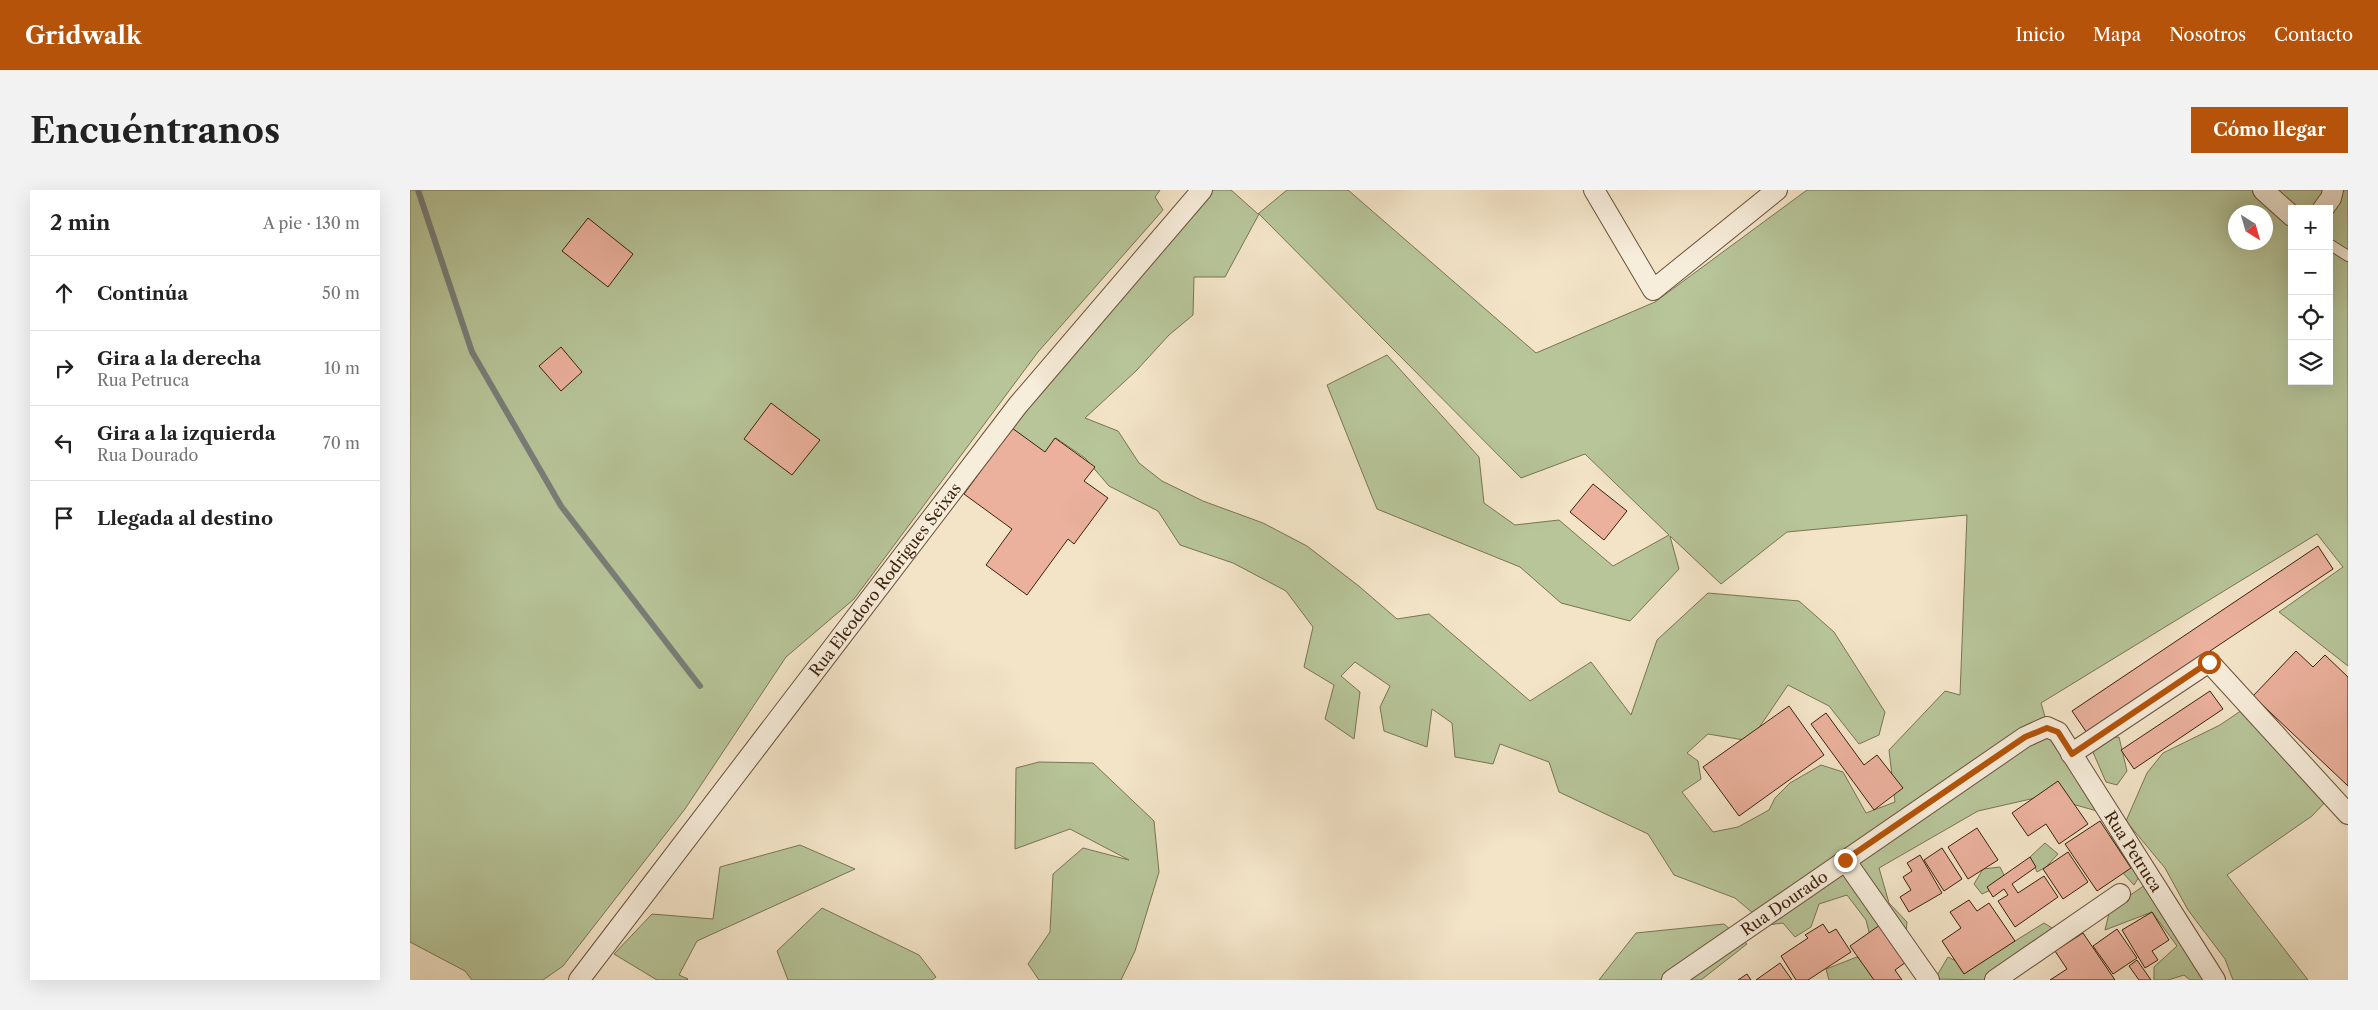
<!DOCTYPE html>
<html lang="es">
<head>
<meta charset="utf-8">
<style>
  body { margin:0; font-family:"Libre Caslon Text",serif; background:#f2f2f2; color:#222 }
  .controls { position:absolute; right:15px; top:15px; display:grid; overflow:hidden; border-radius:0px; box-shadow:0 5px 20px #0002 }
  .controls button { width:45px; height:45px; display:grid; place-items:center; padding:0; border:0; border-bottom:1px solid #e0e0e0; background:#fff; color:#222; font:25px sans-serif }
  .compass { position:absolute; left:1818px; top:15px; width:45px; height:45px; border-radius:50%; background:#fff; box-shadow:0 5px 20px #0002; rotate:143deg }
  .stop { position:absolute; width:15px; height:15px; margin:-11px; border:4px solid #b45309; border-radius:50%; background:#fff }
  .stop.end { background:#b45309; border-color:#fff; box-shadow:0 1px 5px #0008 }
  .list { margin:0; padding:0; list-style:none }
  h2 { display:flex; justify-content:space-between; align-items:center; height:65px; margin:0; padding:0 20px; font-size:21px }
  h2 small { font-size:16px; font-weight:400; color:#767676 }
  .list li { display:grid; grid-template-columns:32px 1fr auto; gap:15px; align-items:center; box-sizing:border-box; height:75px; padding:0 20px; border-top:1px solid #e0e0e0 }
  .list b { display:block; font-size:19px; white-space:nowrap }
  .list p { margin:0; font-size:16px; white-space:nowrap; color:#767676 }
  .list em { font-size:16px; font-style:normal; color:#767676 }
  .icon { flex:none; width:28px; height:28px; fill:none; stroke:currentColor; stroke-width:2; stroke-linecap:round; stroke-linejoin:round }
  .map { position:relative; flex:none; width:1938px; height:790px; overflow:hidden; border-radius:0px }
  header { display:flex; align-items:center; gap:30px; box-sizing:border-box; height:70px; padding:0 25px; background:#b45309; color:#fff }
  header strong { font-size:24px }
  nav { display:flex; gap:28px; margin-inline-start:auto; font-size:18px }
  .intro { display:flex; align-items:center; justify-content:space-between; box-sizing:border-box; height:120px; padding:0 30px }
  h1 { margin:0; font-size:35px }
  .button { padding:12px 22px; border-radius:0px; background:#b45309; color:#fff; font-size:18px; font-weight:700 }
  main { display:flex; gap:30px; padding:0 30px }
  aside { flex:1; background:#fff; border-radius:0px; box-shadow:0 5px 20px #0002 }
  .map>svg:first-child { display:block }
  .green { fill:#b7c599; stroke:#7a7452; fill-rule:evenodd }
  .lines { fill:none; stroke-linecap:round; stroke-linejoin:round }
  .stream { stroke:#787e78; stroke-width:6 }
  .building { fill:#ebb19d; stroke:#3d220c }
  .service-casing { stroke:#6a523b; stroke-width:12 }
  .minor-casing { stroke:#6a523b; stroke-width:22 }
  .service { stroke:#f7eddb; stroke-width:10 }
  .minor { stroke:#f7eddb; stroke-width:20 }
  .route { stroke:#b45309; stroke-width:6 }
  .labels { text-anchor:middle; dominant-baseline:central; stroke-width:4; stroke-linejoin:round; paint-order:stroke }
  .street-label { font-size:16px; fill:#3d220c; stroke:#f7eddb }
</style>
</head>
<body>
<header>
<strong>Gridwalk</strong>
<nav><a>Inicio</a><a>Mapa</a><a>Nosotros</a><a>Contacto</a></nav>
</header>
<div class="intro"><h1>Encuéntranos</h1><a class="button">Cómo llegar</a></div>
<main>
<aside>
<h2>2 min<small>A pie · 130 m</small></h2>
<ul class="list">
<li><svg class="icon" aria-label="ahead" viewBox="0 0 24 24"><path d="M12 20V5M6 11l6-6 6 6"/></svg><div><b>Continúa</b></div><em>50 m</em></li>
<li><svg class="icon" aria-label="right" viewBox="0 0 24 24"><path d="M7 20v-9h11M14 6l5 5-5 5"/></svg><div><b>Gira a la derecha</b><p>Rua Petruca</p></div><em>10 m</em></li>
<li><svg class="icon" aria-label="left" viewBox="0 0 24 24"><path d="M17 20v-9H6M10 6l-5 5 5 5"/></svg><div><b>Gira a la izquierda</b><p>Rua Dourado</p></div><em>70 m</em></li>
<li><svg class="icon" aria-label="arrive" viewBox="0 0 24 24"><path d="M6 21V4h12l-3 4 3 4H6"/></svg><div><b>Llegada al destino</b></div></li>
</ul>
</aside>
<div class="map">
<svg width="1938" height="790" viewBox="0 0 1938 790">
  <rect width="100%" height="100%" fill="#f3e4c8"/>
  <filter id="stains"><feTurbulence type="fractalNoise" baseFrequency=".004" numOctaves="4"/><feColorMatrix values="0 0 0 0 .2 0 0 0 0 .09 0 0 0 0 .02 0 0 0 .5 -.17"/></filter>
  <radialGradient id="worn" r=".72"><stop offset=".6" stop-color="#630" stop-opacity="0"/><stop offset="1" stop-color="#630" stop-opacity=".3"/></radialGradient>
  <g class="green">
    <polygon points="0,0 750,0 745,7 753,20 628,162 444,409 376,467 275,619 153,776 133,790 62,790 55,781 0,752"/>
    <path d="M799,0H821L848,24L877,0H938L1126,163L1245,112L1397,0H1938V476L1869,422L1933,377L1907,344L1631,513L1641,547L1687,621L1634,606L1568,621L1469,678L1479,713L1497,732L1495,754L1461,750L1456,730L1437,705L1409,714L1401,737L1385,747L1373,733L1357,735L1325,708L1264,685L1238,644L1149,602L1139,572L1090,554L1083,574L1045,567L1042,533L1022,519L1017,557L974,541L970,517L980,496L945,472L931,486L950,502L944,549L915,529L924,495L894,477L903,437L876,401L823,373L770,355L748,321L699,296L675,268L646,248L631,269L602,238L640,182ZM1882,19H1919V191H1882ZM1826,22H1856V52H1826ZM849,24L1111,288L1175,264L1259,345L1203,376L1149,330L1105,335L1074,313L1069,267L977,165L917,195L967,319L1110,377L1151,413L1220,431L1269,379L1260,346L1311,394L1377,342L1557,325L1550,505L1535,501L1479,560L1485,612L1456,623L1433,582L1411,575L1380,593L1365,608L1359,620L1328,637L1303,642L1272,602L1291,589L1288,571L1277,563L1298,544L1340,551L1378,495L1419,516L1449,554L1469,545L1475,522L1424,442L1389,411L1298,403L1247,450L1221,525L1181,472L1120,511L1019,424L987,429L950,397L897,356L853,333L793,311L752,291L729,273L708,241L675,228L726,181L759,145L783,125L784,87H815Z"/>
    <polygon points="1835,518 1917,610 1902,626 1817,685 1898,790 1823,790 1815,769 1778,720 1755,678 1716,631 1737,583 1753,563 1810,535"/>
    <polygon points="1709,547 1717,581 1707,595 1696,592 1682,560 1694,549"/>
    <polygon points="629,572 683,573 744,631 749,682 725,761 711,790 629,790 618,774 640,742 643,684 673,658 719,670 660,639 605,659 606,578"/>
    <polygon points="1711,639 1734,679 1724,695 1713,683 1698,649"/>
    <polygon points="1635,653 1648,664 1636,677 1627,682 1620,667"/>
    <polygon points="390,655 445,679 287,751 269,785 278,789 277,790 247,790 204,764 242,724 303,729 310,677"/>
    <polygon points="1590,677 1594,685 1583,699 1572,704 1564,694 1573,679"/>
    <polygon points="1735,695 1801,790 1780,790 1774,785 1758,790 1744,790 1744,777 1767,756 1742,722 1695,740 1700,719"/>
    <polygon points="412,718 509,765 526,787 522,790 378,790 367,761"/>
    <polygon points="1634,733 1642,738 1610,765 1575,790 1525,789 1538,767 1556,776 1605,751"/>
    <polygon points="1314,734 1337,754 1291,790 1189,790 1226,743"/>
    <polygon points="1447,767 1464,783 1467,790 1419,790 1416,779"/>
  </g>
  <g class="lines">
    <polyline class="stream" points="8,0 62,162 151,316 290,496"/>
  </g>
  <g class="building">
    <polygon points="178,28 223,64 198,97 152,61"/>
    <polygon points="151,157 172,182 151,201 129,176"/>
    <polygon points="361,213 410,250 382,285 334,249"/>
    <polygon points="602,238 635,262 645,248 685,277 674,291 698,308 664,354 658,349 617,405 576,375 602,339 554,304"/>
    <polygon points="1183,294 1217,321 1194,350 1160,322"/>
    <polygon points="1908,356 1923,379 1677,543 1662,521"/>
    <polygon points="1886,461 1903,477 1915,465 1938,487 1938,596 1843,506"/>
    <polygon points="1800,501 1813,519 1724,579 1711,560"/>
    <polygon points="1379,516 1414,565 1329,626 1293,577"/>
    <polygon points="1416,523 1454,575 1467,565 1493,598 1464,620 1401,534"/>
    <polygon points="1648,591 1678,634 1649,654 1636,634 1618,646 1602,623"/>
    <polygon points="1690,631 1721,678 1687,701 1655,654"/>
    <polygon points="1567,638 1588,670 1558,689 1538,657"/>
    <polygon points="1532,658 1552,689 1534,701 1514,670"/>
    <polygon points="1658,662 1678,692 1653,709 1633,679"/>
    <polygon points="1510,665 1532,703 1499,722 1490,707 1501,700 1493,687 1502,681 1497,673"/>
    <polygon points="1620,667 1626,677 1602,694 1608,703 1634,686 1648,707 1605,737 1588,711 1598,705 1594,699 1583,707 1577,697"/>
    <polygon points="1559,710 1567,721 1579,713 1605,751 1554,784 1532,751 1551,738 1540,722"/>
    <polygon points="1742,722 1759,750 1742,761 1748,770 1735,778 1712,740"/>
    <polygon points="1413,734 1419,743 1426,739 1441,762 1398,790 1386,790 1371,766 1398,748 1395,745"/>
    <polygon points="1470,735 1496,772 1485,780 1492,790 1464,790 1440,756"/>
    <polygon points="1707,739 1727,768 1703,784 1683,756"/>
    <polygon points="1673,743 1705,790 1640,790 1657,779 1645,761"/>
    <polygon points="1727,770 1741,790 1729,790 1719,776"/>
    <polygon points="1370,773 1382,790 1346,790"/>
    <polygon points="1337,784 1341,790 1328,790"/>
  </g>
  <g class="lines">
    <g class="service-casing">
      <polyline id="service" points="1919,54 1938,66"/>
    </g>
    <g class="minor-casing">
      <g id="minor">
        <polyline points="1184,0 1243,100 1367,0"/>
        <polyline points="1853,0 1882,26"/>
        <polyline points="1913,19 1921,8 1923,0"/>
        <polyline points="1661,564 1799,472 1938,624"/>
        <polyline points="1435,670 1519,790"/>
        <path id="s1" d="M169,790L608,215L792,0"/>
        <path id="s2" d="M1262,790L1615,547L1637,537L1648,542L1805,790"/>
        <polyline points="1585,790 1710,704"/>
      </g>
    </g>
    <use href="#service" class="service"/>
    <use href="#minor" class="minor"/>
  </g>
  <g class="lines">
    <polyline class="route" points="1435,670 1615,547 1637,538 1648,542 1662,564 1799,472"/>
  </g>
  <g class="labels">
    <g class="street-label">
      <text stroke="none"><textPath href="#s1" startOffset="504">Rua Eleodoro Rodrigues Seixas</textPath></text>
      <text stroke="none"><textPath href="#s2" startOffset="606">Rua Petruca</textPath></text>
      <text stroke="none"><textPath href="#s2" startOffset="136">Rua Dourado</textPath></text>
    </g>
  </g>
  <rect width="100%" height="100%" filter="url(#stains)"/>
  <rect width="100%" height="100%" fill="url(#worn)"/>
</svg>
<div class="controls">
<button>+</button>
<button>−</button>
<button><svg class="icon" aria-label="locate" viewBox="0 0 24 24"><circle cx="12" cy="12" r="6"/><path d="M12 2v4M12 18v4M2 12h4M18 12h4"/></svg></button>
<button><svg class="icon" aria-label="layers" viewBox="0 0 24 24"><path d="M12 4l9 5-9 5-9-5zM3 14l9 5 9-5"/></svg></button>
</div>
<svg class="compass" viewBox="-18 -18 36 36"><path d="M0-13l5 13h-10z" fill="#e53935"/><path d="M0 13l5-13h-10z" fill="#767676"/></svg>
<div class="stop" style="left:1799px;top:472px"></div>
<div class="stop end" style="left:1435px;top:670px"></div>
</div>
</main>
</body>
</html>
